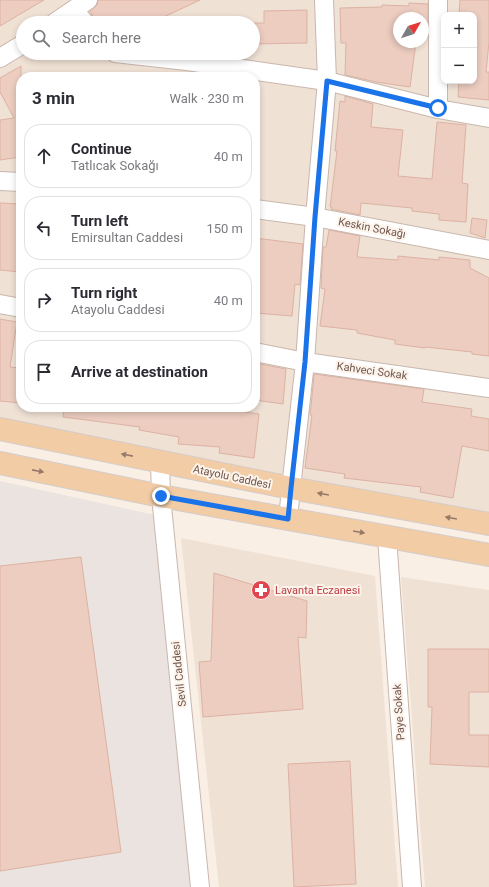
<!DOCTYPE html>
<html lang="en">
<head>
<meta charset="utf-8">
<style>
  body { margin:0; font-family:Roboto,sans-serif; background:#f2f2f3; color:#2b2b33 }
  .controls { position:absolute; right:12px; top:12px; display:grid; overflow:hidden; border-radius:8px; box-shadow:0 2px 6px #0003 }
  .controls button { width:36px; height:36px; display:grid; place-items:center; padding:0; border:0; border-bottom:1px solid #e1e1e2; background:#fff; color:#2b2b33; font:20px sans-serif }
  .compass { position:absolute; left:393px; top:12px; width:36px; height:36px; border-radius:50%; background:#fff; box-shadow:0 2px 6px #0003; rotate:51deg }
  .stop { position:absolute; width:12px; height:12px; margin:-9px; border:3px solid #1a73e8; border-radius:50%; background:#fff }
  .stop.end { background:#1a73e8; border-color:#fff; box-shadow:0 1px 4px #0008 }
  .list { margin:0; padding:0; list-style:none }
  h2 { display:flex; justify-content:space-between; align-items:center; height:52px; margin:0; padding:0 16px; font-size:17px }
  h2 small { font-size:13px; font-weight:400; color:#7c7c81 }
  .list li { display:grid; grid-template-columns:26px 1fr auto; gap:12px; align-items:center; box-sizing:border-box; height:64px; margin:0 8px 8px; padding:0 8px; border:1px solid #e1e1e2; border-radius:16px }
  .list b { display:block; font-size:15px; white-space:nowrap }
  .list p { margin:0; font-size:13px; white-space:nowrap; color:#7c7c81 }
  .list em { font-size:13px; font-style:normal; color:#7c7c81 }
  .icon { flex:none; width:22px; height:22px; fill:none; stroke:currentColor; stroke-width:2; stroke-linecap:round; stroke-linejoin:round }
  .map { position:relative; flex:none; width:489px; height:887px; overflow:hidden }
  .search { position:absolute; background:#fff; box-shadow:0 2px 6px #0003; left:16px; top:16px; width:244px; height:44px; display:flex; align-items:center; gap:10px; box-sizing:border-box; padding:0 14px; border-radius:22px; color:#7c7c81; font-size:15px }
  .panel { position:absolute; background:#fff; box-shadow:0 2px 6px #0003; left:16px; top:72px; width:244px; height:340px; border-radius:16px }
  .map>svg:first-child { display:block }
  .residential { fill:#f0e1d5; fill-rule:evenodd }
  .industrial { fill:#eae3df }
  .building { fill:#eccdc0; stroke:#dcb2a3 }
  .lines { fill:none; stroke-linecap:round; stroke-linejoin:round }
  .street-casing { stroke:#c9b7ad; stroke-width:20 }
  .primary-casing { stroke:#d4ccca; stroke-width:24 }
  .street { stroke:#fff; stroke-width:18 }
  .primary { stroke:#f1cca5; stroke-width:22 }
  .oneway { fill:#967968 }
  .route { stroke:#1a73e8; stroke-width:5 }
  .labels { text-anchor:middle; dominant-baseline:central; stroke-width:4; stroke-linejoin:round; paint-order:stroke }
  .street-label { font-size:11px; fill:#6f564e; stroke:#fdf4eb }
  .health-label { font-size:11px; fill:#be3a42; stroke:#fdf4eb; text-anchor:start }
</style>
</head>
<body>
<div class="map">
<svg width="489" height="887" viewBox="0 0 489 887">
  <rect width="100%" height="100%" fill="#f9efe5"/>
  <g class="residential">
    <path d="M0,0H489V515L313,482L0,421ZM444,15H474V81H444ZM399,18H423V42H399ZM23,23H253V53H23ZM21,77H255V407H21Z"/>
    <polygon points="181,538 375,576 398,887 219,887"/>
    <polygon points="401,577 489,590 489,887 425,887"/>
  </g>
  <polygon class="industrial" points="0,481 155,515 193,887 0,887"/>
  <g class="building">
    <polygon points="0,0 44,0 0,26"/>
    <polygon points="98,0 200,0 151,23 97,23 90,11 97,5"/>
    <polygon points="460,0 489,0 489,42 486,72 489,72 489,100 458,97 459,81 474,81 474,15 459,15"/>
    <polygon points="409,3 428,4 428,37 423,37 423,18 399,18 399,42 416,42 410,87 376,82 345,75 346,43 341,43 340,8 382,7 382,5 409,6"/>
    <polygon points="307,10 307,43 253,44 253,23 264,23 264,11"/>
    <polygon points="21,66 21,157 0,160 0,120 14,118 0,92 0,78"/>
    <polygon points="345,96 373,104 371,127 403,130 398,176 432,179 437,122 466,125 462,183 468,184 466,222 439,220 439,214 412,211 412,208 361,203 360,215 331,209 332,207 330,207 337,151 335,151 340,101 345,102"/>
    <polygon points="0,203 21,204 21,272 0,270"/>
    <polygon points="472,218 487,220 485,238 470,233"/>
    <polygon points="329,230 360,236 357,257 398,260 398,256 439,260 439,257 470,260 470,268 489,278 489,356 472,354 472,352 425,347 425,348 395,344 395,340 357,333 357,330 320,326 325,289 321,288 323,247 326,247"/>
    <polygon points="255,238 303,244 300,285 295,284 292,316 255,313"/>
    <polygon points="0,319 17,322 10,367 21,368 21,403 0,401"/>
    <polygon points="255,363 286,369 283,404 255,400"/>
    <polygon points="314,374 424,389 422,402 472,409 471,416 489,419 489,451 462,446 453,498 420,492 421,487 344,478 345,474 305,468 312,415 310,415 311,407"/>
    <polygon points="64,407 209,407 259,414 254,458 219,453 220,447 178,444 179,437 139,430 140,427 63,417"/>
    <polygon points="81,557 121,852 0,871 0,566"/>
    <polygon points="214,573 307,601 306,638 298,637 303,709 203,717 199,662 211,661"/>
    <polygon points="428,649 489,649 489,692 469,692 469,735 489,735 489,767 430,764 432,707 428,707"/>
    <polygon points="350,761 356,884 294,887 288,764"/>
  </g>
  <g class="lines">
    <g class="street-casing">
      <g id="street">
        <polyline points="438,0 438,109"/>
        <polyline points="74,10 85,23"/>
        <polyline points="54,23 88,0"/>
        <polyline points="115,53 187,61 327,81 438,109 489,118"/>
        <polyline points="0,58 23,44"/>
        <polyline points="0,181 21,182"/>
        <polyline points="255,209 315,217 489,250"/>
        <polyline points="0,304 21,308"/>
        <polyline points="255,352 305,362 489,388"/>
        <polyline points="160,462 161,496 200,887"/>
        <polyline points="288,519 291,488 305,362 315,217 327,81 324,0"/>
        <polyline points="387,537 412,887"/>
      </g>
    </g>
    <g class="primary-casing">
      <g id="primary">
        <polyline points="0,429 291,488 489,524"/>
        <polyline points="0,463 161,496 489,555"/>
      </g>
    </g>
    <use href="#street" class="street"/>
    <use href="#primary" class="primary"/>
  </g>
  <defs><path id="oneway-solid" d="M-6-.8H1V-3.2L6.5 0L1 3.2V.8H-6Z"/></defs>
  <g class="oneway">
    <use href="#oneway-solid" transform="translate(127 455) rotate(-169)"/>
    <use href="#oneway-solid" transform="translate(38 471) rotate(11)"/>
    <use href="#oneway-solid" transform="translate(323 494) rotate(-170)"/>
    <use href="#oneway-solid" transform="translate(451 518) rotate(-170)"/>
    <use href="#oneway-solid" transform="translate(359 532) rotate(10)"/>
  </g>
  <g class="lines">
    <polyline class="route" points="161,496 288,519 291,488 305,362 315,217 327,81 438,108"/>
  </g>
  <defs>
    <g id="pharmacy-disc" transform="scale(1)"><circle r="9.5" fill="#e0444e" stroke="#fdf4eb"/><path d="M-2-6h4v4h4v4h-4v4h-4v-4h-4v-4h4Z" fill="#fff"/></g>
  </defs>
  <g fill-rule="evenodd">
    <use href="#pharmacy-disc" x="261" y="590"/>
  </g>
  <g class="labels">
    <g class="street-label">
      <text transform="translate(372 228) rotate(11)">Keskin Sokağı</text>
      <text transform="translate(372 371) rotate(8)">Kahveci Sokak</text>
      <text transform="translate(232 477) rotate(12)">Atayolu Caddesi</text>
      <text transform="translate(179 674) rotate(-96)">Sevil Caddesi</text>
      <text transform="translate(399 712) rotate(-94)">Paye Sokak</text>
    </g>
    <g class="health-label">
      <text x="275" y="590">Lavanta Eczanesi</text>
    </g>
  </g>
</svg>
<div class="controls">
<button>+</button>
<button>−</button>
</div>
<svg class="compass" viewBox="-18 -18 36 36"><path d="M0-13l5 13h-10z" fill="#e53935"/><path d="M0 13l5-13h-10z" fill="#7c7c81"/></svg>
<div class="stop" style="left:438px;top:108px"></div>
<div class="stop end" style="left:161px;top:496px"></div>
<div class="search"><svg class="icon" aria-label="search" viewBox="0 0 24 24"><circle cx="10" cy="10" r="6"/><path d="M15 15l6 6"/></svg>Search here</div>
<section class="panel">
<h2>3 min<small>Walk · 230 m</small></h2>
<ul class="list">
<li><svg class="icon" aria-label="ahead" viewBox="0 0 24 24"><path d="M12 20V5M6 11l6-6 6 6"/></svg><div><b>Continue</b><p>Tatlıcak Sokağı</p></div><em>40 m</em></li>
<li><svg class="icon" aria-label="left" viewBox="0 0 24 24"><path d="M17 20v-9H6M10 6l-5 5 5 5"/></svg><div><b>Turn left</b><p>Emirsultan Caddesi</p></div><em>150 m</em></li>
<li><svg class="icon" aria-label="right" viewBox="0 0 24 24"><path d="M7 20v-9h11M14 6l5 5-5 5"/></svg><div><b>Turn right</b><p>Atayolu Caddesi</p></div><em>40 m</em></li>
<li><svg class="icon" aria-label="arrive" viewBox="0 0 24 24"><path d="M6 21V4h12l-3 4 3 4H6"/></svg><div><b>Arrive at destination</b></div></li>
</ul>
</section>
</div>
</body>
</html>
